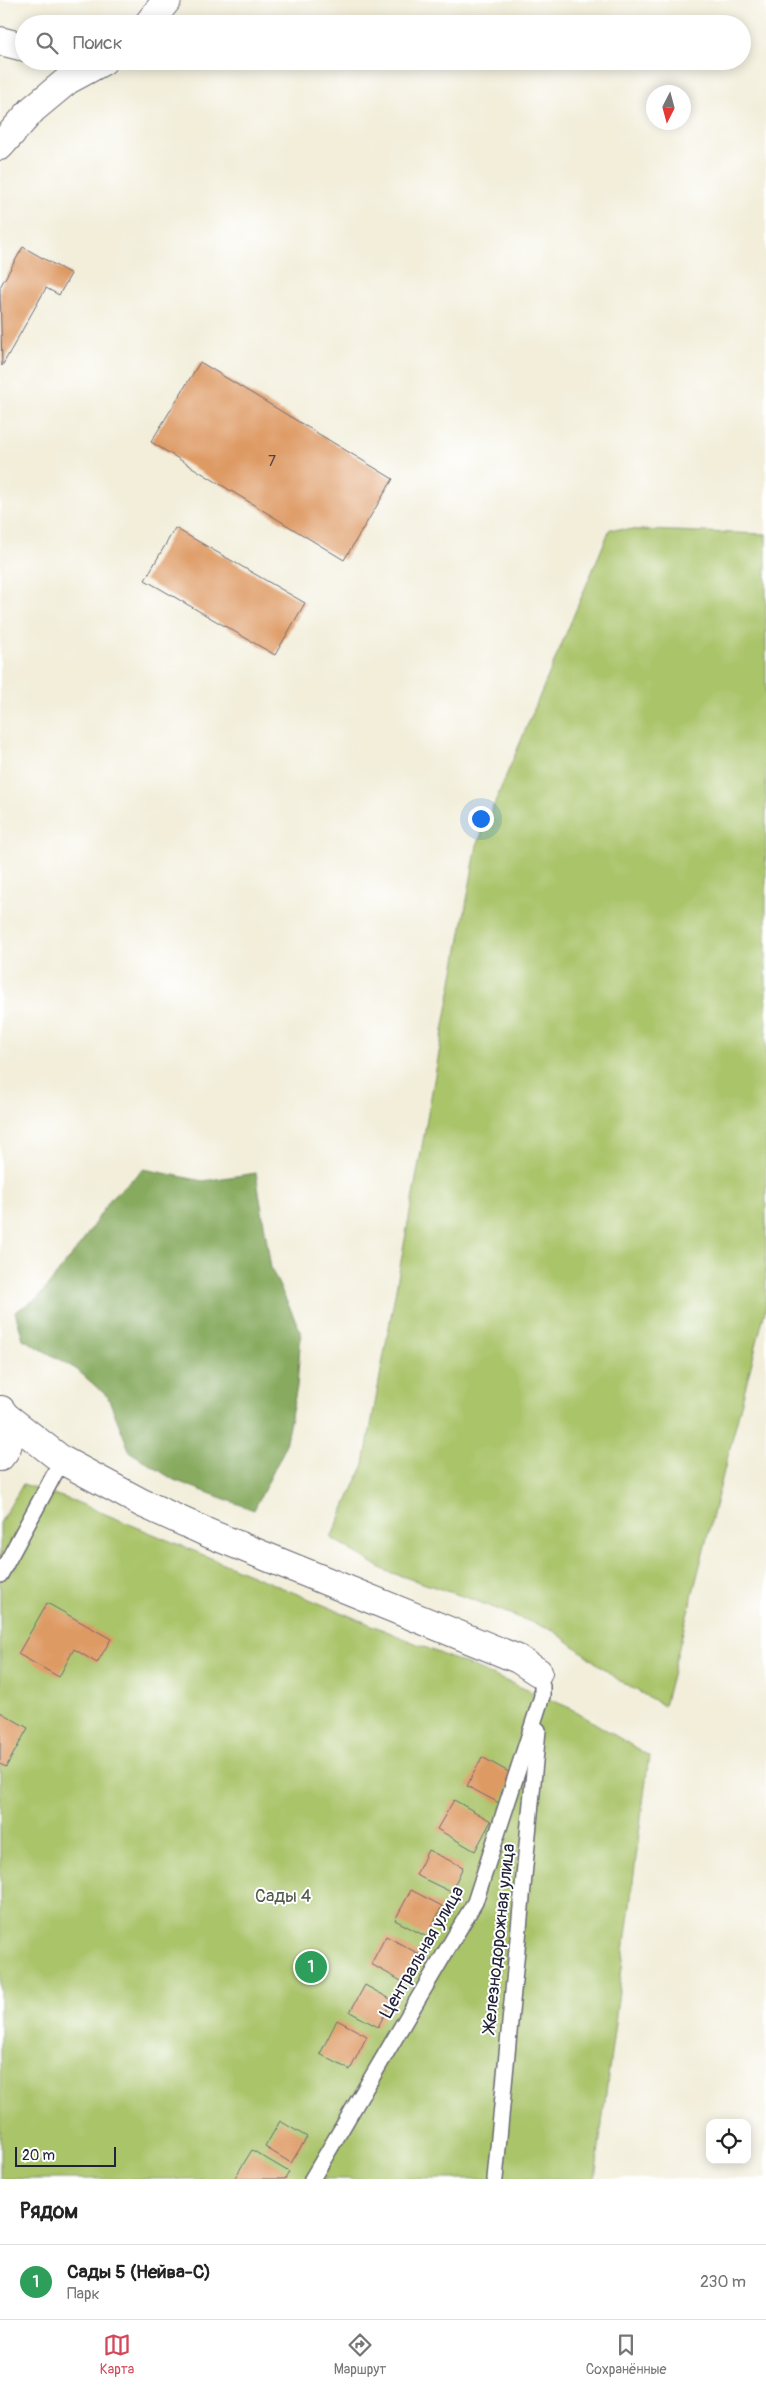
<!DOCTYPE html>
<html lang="ru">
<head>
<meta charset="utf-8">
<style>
  body { margin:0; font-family:Pangolin,sans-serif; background:#f6f6f6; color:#222 }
  .controls { position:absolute; right:15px; bottom:15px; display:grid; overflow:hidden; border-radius:10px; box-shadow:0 2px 12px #0003 }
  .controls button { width:45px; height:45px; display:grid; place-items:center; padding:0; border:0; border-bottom:1px solid #e0e0e0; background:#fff; color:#222; font:25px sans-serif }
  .compass { position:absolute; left:646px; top:85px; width:45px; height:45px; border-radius:50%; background:#fff; box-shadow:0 2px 12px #0003; rotate:186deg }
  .scale { position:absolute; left:15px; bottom:12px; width:101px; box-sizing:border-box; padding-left:5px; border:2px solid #22223b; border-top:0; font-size:14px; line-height:18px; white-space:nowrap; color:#22223b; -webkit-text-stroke:4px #fff; paint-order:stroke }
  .you { position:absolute; left:480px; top:818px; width:18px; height:18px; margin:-12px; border:4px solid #fff; border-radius:50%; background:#1a73e8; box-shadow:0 0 0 8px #1a73e833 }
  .badge { display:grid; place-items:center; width:32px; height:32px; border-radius:50%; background:#d1495b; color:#fff; font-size:16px; font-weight:700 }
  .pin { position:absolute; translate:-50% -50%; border:2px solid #fff; box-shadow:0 1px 5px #0006 }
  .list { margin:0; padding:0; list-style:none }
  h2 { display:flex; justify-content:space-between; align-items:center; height:65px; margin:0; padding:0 20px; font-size:21px }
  h2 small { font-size:16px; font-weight:400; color:#767676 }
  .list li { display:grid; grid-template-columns:32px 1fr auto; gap:15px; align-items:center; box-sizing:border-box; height:75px; padding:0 20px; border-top:1px solid #e0e0e0 }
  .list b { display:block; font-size:19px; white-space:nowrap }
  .list p { margin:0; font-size:16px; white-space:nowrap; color:#767676 }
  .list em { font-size:16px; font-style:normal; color:#767676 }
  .icon { flex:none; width:28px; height:28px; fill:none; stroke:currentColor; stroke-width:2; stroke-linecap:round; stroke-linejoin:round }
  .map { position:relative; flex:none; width:766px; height:2179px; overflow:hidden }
  .search { position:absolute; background:#fff; box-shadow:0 2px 12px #0003; left:15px; right:15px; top:15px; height:55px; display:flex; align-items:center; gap:12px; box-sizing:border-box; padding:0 18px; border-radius:28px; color:#767676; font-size:19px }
  .sheet { height:140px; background:#fff }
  nav { display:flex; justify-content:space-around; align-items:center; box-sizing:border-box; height:70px; border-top:1px solid #e0e0e0; background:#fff; font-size:14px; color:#767676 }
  nav a { display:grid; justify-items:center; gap:2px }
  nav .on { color:#d1495b }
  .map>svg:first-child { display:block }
  .green { fill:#aac46a; stroke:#667352 }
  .forest { fill:#87aa5e; stroke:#54664c }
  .building { fill:#de9a64 }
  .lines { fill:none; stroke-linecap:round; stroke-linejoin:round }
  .lane-casing { stroke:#6b6973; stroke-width:18 }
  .street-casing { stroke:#6b6973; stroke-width:30 }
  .lane { stroke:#fff; stroke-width:15 }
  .street { stroke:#fff; stroke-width:28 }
  .labels { text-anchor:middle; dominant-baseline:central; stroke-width:4; stroke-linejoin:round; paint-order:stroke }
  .number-label { font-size:15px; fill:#514045 }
  .park-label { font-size:18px; fill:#525b4b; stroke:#fff }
  .street-label { font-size:18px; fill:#22223b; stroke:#fff }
</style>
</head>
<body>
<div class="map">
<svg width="766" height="2179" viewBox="0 0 766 2179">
  <rect width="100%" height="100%" fill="#fff"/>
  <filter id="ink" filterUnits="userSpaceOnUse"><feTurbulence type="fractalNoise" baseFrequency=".02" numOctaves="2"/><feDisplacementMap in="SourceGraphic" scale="10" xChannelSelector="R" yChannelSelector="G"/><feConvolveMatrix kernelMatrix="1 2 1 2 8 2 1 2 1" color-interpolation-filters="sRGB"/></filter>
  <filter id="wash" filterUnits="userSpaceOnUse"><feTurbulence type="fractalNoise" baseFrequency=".0096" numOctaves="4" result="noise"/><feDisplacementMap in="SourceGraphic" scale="20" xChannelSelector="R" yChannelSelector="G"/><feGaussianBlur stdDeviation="1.12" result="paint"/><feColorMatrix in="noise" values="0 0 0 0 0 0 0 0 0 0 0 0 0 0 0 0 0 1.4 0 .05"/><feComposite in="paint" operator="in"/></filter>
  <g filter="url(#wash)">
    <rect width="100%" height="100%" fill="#f2eeda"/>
    <g class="green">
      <polygon points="610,529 766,534 766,1307 664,1706 620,1681 554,1631 471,1599 386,1571 331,1538 364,1464 477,845"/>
      <polygon points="23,1484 74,1501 542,1696 570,1708 649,1756 595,2179 0,2179 0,1523"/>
    </g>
    <polygon class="forest" points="144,1169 203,1181 256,1173 271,1268 301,1332 297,1387 284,1450 254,1510 174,1480 130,1452 108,1397 76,1369 23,1339 15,1312 39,1297 83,1241 111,1198"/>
    <g id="blocks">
      <g class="building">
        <polygon points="23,247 71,274 59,295 46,288 2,366 0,287"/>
        <polygon points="200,362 393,479 344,560 151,442"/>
        <polygon points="175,528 305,603 275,655 145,580"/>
        <polygon points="47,1603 111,1639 97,1663 74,1649 59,1677 18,1654"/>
        <polygon points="0,1712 28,1728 6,1767 0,1764"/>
        <polygon points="482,1757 514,1775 499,1803 467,1786"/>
        <polygon points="454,1800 491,1821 475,1851 437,1829"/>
        <polygon points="428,1850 463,1867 451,1892 416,1875"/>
        <polygon points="411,1890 442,1906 427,1937 395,1920"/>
        <polygon points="386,1936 419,1954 403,1982 371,1964"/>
        <polygon points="365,1985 392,2000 378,2027 350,2012"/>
        <polygon points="337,2020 367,2036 350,2070 320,2054"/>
        <polygon points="280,2121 307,2137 291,2163 265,2147"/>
        <polygon points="252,2150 289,2172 285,2179 234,2179"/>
      </g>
    </g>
  </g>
  <g filter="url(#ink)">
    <use href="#blocks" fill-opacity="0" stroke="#6b6973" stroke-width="1"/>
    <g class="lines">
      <g class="lane-casing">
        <g id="lane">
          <polyline points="0,1575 62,1460"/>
          <polyline points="312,2179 475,1902 542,1696 542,1686 538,1672"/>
          <polyline points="495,2179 538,1730"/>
        </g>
      </g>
      <g class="street-casing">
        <g id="street">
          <polyline points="148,24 167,0"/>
          <polyline points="0,41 24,47"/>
          <polyline points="0,146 33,109 68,80 103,61"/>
          <polyline points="8,1418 62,1460 142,1503 208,1533 518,1659 538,1672"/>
          <path d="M0,1457C13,1443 13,1424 1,1410"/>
        </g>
      </g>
      <use href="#lane" class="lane"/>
      <use href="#street" class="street"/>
    </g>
  </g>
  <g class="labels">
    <g class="number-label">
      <text x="272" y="461">7</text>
    </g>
    <g class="park-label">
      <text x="283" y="1896">Сады 4</text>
    </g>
    <g class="street-label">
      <text transform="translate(499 1938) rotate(-84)">Железнодорожная улица</text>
      <text transform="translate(422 1952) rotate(-60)">Центральная улица</text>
    </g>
  </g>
</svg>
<div class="controls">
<button><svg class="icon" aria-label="locate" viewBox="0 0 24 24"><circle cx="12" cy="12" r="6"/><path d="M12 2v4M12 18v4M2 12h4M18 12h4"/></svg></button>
</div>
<svg class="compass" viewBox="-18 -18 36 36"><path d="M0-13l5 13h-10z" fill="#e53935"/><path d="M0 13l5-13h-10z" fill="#767676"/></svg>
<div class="scale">20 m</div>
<div class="you"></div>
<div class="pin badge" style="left:311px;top:1967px;background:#2e9e5b">1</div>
<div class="search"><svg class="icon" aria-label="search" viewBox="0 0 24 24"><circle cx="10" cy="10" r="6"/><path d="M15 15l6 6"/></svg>Поиск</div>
</div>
<section class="sheet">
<h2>Рядом<small></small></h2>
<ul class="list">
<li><span class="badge" style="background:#2e9e5b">1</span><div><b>Сады 5 (Нейва-С)</b><p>Парк</p></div><em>230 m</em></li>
</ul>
</section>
<nav>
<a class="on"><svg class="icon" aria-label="map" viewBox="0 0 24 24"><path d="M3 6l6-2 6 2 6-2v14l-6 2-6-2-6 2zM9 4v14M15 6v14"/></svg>Карта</a>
<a><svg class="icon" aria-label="directions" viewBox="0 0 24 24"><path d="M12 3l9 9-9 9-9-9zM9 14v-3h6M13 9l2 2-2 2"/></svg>Маршрут</a>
<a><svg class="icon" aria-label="saved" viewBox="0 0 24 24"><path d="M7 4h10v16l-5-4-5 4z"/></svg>Сохранённые</a>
</nav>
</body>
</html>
